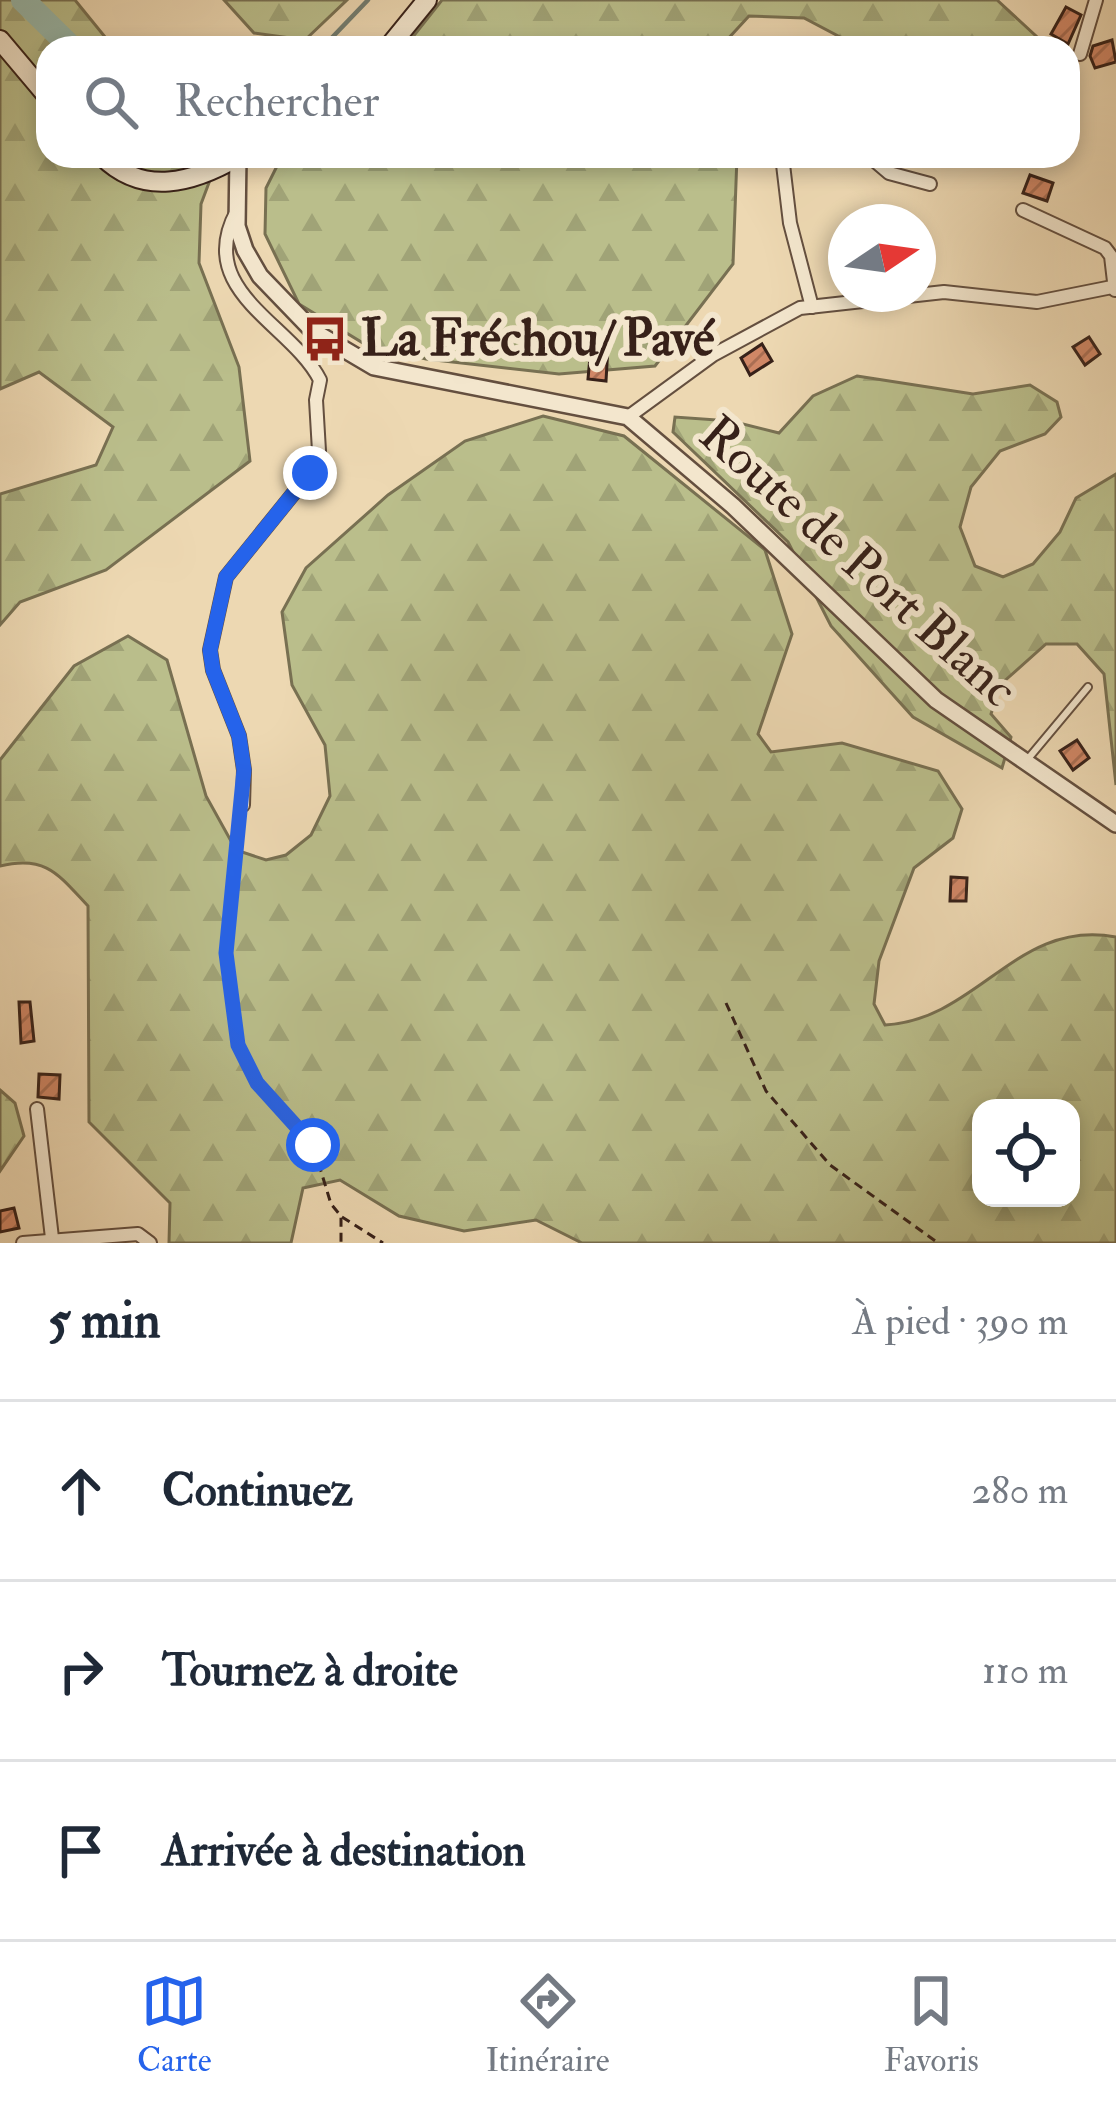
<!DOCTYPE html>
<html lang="fr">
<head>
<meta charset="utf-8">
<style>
  body { margin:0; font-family:"IM FELL Double Pica",serif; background:#f2f2f3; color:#1f2937 }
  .controls { position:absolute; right:36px; bottom:36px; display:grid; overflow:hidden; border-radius:24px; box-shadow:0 6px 18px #0003 }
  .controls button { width:108px; height:108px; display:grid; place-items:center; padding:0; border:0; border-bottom:3px solid #e0e1e3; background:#fff; color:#1f2937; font:60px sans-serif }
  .compass { position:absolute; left:828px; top:204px; width:108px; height:108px; border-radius:50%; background:#fff; box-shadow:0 6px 18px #0003; rotate:77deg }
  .stop { position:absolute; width:36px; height:36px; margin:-27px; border:9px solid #2563eb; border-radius:50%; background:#fff }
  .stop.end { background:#2563eb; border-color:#fff; box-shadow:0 3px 12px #0008 }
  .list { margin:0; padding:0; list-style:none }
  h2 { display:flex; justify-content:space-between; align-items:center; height:156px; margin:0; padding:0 48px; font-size:51px }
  h2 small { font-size:39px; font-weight:400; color:#747a83 }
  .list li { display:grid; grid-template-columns:78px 1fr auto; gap:36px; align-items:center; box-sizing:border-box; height:180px; padding:0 48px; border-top:3px solid #e0e1e3 }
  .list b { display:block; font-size:45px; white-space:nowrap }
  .list em { font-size:39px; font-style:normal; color:#747a83 }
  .icon { flex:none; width:66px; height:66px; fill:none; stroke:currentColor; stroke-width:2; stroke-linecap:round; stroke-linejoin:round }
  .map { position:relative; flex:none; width:1116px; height:1243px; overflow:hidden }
  .search { position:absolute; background:#fff; box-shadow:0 6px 18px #0003; left:36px; right:36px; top:36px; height:132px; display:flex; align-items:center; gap:30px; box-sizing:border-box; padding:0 42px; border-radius:36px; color:#747a83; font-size:45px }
  .sheet { height:696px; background:#fff }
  nav { display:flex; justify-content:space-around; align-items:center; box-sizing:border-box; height:168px; border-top:3px solid #e0e1e3; background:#fff; font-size:33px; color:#747a83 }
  nav a { display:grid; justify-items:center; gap:6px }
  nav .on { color:#2563eb }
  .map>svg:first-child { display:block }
  .forest { fill:url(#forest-firs); stroke:#787052; stroke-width:3; fill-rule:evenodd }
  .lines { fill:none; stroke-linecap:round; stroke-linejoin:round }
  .stream { stroke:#727d71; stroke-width:4.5 }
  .river { stroke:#99baac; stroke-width:24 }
  .building { fill:url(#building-hatch); stroke:#372119; stroke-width:3 }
  .service-casing { stroke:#644f3f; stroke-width:10 }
  .minor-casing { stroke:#644f3f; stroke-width:16 }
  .tertiary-casing { stroke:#644f3f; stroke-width:20 }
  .secondary-casing { stroke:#372119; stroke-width:22 }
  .path { stroke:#372119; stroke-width:3; stroke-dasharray:9 6; stroke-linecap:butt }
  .service { stroke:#f3e6cd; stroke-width:6 }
  .minor { stroke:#f3e6cd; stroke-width:12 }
  .tertiary { stroke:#f3e6cd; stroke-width:15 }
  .secondary { stroke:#f3e6cd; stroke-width:18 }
  .route { stroke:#2563eb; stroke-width:15 }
  .labels { text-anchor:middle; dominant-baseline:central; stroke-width:12; stroke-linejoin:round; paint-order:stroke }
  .poi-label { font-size:51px; font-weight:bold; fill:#372119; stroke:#f3e6cd; text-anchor:start }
  .street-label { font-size:51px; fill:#372119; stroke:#f3e6cd }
</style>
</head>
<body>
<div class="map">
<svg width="1116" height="1243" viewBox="0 0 1116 1243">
  <defs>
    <pattern id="forest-firs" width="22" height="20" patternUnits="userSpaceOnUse" patternTransform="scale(3)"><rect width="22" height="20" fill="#babe8b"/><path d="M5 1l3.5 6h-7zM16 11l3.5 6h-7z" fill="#a0a377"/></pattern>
    <pattern id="building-hatch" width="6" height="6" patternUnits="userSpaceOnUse" patternTransform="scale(3)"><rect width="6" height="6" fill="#d08766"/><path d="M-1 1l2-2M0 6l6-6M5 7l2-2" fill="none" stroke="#aa6e53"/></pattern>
  </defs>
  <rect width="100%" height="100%" fill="#edd8b2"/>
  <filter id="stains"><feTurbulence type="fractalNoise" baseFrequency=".00167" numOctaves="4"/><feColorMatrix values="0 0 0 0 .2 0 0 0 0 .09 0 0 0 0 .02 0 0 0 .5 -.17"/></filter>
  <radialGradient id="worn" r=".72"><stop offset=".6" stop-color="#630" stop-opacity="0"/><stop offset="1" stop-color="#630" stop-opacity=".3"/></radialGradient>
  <g class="forest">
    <polygon points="0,0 75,0 114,48 48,48 48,156 219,156 201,204 199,263 239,367 250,461 106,570 20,602 0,625 0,494 96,465 113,427 39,372 0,389"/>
    <polygon points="224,0 347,0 305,40 254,33"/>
    <polygon points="442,0 997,0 1049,48 861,48 804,18 749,16 726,41 725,48 404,48"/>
    <polygon points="282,156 737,156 733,264 655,366 559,374 426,359 363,343 299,304 265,234 266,188"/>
    <polygon points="857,376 973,394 1030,385 1057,402 1061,417 1045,434 1000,451 971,487 960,527 975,566 1003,577 1033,564 1060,532 1076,498 1116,474 1116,785 1104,674 1077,644 1046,644 1001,684 991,714 1011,737 1002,768 913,717 831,626 788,542 673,432 675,417 731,421 779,433 813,396"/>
    <path d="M543,416L624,436L765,550L792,634L758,734L771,752L842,743L938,771L962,809L953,838L914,868L879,961L874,1004L885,1025C978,1020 1017,918 1116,937V1243H582L536,1220L464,1231L399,1216L340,1180L303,1188L291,1243H169L170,1203L89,1122L88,906C58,874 46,855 0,866V760L74,666L128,636L167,660L206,796L236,850L266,860L286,855L311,835L330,796L325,745L292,685L282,612L306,568L388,495L465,441ZM981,1108H1071V1198H981Z"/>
    <polygon points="0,1090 15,1103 24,1136 0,1171"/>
  </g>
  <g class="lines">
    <polyline class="stream" points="322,48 368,0"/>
    <polyline class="river" points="23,0 72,48"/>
  </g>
  <g class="building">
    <polygon points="1066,7 1081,15 1068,44 1051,34"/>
    <polygon points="1112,40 1116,62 1095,68 1090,56 1093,46"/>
    <polygon points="1030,175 1053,183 1047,201 1023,193"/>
    <polygon points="1089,337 1100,354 1085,365 1073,347"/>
    <polygon points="762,344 772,361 750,375 741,358"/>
    <polygon points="591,346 608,346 606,381 588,379"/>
    <polygon points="1077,740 1089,758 1073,770 1060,751"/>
    <polygon points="951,877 967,878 966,901 950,901"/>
    <polygon points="19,1002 30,1002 34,1041 21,1043"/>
    <polygon points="39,1074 60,1075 59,1099 38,1097"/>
    <polygon points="14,1208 19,1228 0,1232 0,1211"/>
  </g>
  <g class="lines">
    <g class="service-casing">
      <polyline id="service" points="1027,760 1088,687"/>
    </g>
    <g class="minor-casing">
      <g id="minor">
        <polyline points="1080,54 1096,0"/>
        <polyline points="782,156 790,223 812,307"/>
        <polyline points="869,156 889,173 930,184"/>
        <polyline points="1023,210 1105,248 1111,256 1115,290"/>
        <path d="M237,211C193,291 292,324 320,380L316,400L319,451L310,473L226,577L210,650L213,670L239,736L244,770L243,805"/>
        <polyline points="628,417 713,355 800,308 944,292 1037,302 1112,287"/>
        <polyline points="37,1109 52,1238"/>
        <polyline points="23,1243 138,1234 150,1243"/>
      </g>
    </g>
    <g class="tertiary-casing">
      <polyline id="tertiary" points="238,156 237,226 245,250 260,276 313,331 374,367 628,417 733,506 936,700 1116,824"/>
    </g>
    <g class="secondary-casing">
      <g id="secondary">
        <polyline points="0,40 48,97"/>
        <polyline points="388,48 427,0"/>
        <path d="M102,156C143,197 193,183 239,156"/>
      </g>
    </g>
    <g class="path">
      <polyline points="242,817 225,953 238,1045 257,1083 313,1145 331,1204 341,1216 341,1243"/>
      <polyline points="726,1003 766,1091 830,1165 938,1243"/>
      <polyline points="342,1217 383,1243"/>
    </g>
    <use href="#service" class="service"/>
    <use href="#minor" class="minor"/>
    <use href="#tertiary" class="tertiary"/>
    <use href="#secondary" class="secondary"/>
  </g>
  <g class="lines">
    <polyline class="route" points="310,473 226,577 210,650 213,670 239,736 244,770 226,953 238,1045 257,1083 313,1145"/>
  </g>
  <defs>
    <g id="bus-bare" transform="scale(3.6)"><path d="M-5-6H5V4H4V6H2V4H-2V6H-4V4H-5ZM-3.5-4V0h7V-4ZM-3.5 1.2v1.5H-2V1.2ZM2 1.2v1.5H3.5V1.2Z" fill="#8f2418" stroke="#f3e6cd" stroke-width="2.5" paint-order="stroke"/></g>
  </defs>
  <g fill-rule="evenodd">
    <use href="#bus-bare" x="325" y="339"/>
  </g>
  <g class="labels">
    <g class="poi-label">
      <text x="361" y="339">La Fréchou/ Pavé</text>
    </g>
    <g class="street-label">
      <text transform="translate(858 562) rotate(42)">Route de Port Blanc</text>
    </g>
  </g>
  <rect width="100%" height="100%" filter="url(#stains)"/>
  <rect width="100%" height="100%" fill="url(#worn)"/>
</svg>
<div class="controls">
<button><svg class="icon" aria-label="locate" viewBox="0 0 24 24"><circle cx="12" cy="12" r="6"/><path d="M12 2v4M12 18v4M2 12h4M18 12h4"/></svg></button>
</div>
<svg class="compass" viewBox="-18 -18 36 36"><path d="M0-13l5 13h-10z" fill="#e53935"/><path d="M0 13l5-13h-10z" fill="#747a83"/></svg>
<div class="stop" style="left:313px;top:1145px"></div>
<div class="stop end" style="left:310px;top:473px"></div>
<div class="search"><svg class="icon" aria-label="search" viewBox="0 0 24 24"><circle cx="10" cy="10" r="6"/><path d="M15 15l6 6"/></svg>Rechercher</div>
</div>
<section class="sheet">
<h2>5 min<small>À pied · 390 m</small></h2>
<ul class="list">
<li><svg class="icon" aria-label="ahead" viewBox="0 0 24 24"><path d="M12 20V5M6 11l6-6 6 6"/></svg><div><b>Continuez</b></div><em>280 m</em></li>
<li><svg class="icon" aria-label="right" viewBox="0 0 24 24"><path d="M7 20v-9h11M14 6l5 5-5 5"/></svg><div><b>Tournez à droite</b></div><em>110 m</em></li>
<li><svg class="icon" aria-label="arrive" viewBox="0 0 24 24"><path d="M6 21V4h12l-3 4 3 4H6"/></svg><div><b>Arrivée à destination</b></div></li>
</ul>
</section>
<nav>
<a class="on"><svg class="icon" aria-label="map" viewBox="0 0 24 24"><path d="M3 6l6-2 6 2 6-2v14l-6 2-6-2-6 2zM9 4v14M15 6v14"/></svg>Carte</a>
<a><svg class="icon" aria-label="directions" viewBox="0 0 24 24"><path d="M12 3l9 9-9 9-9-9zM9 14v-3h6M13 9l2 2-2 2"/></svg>Itinéraire</a>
<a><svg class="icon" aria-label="saved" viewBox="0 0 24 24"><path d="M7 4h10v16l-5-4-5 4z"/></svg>Favoris</a>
</nav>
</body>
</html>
